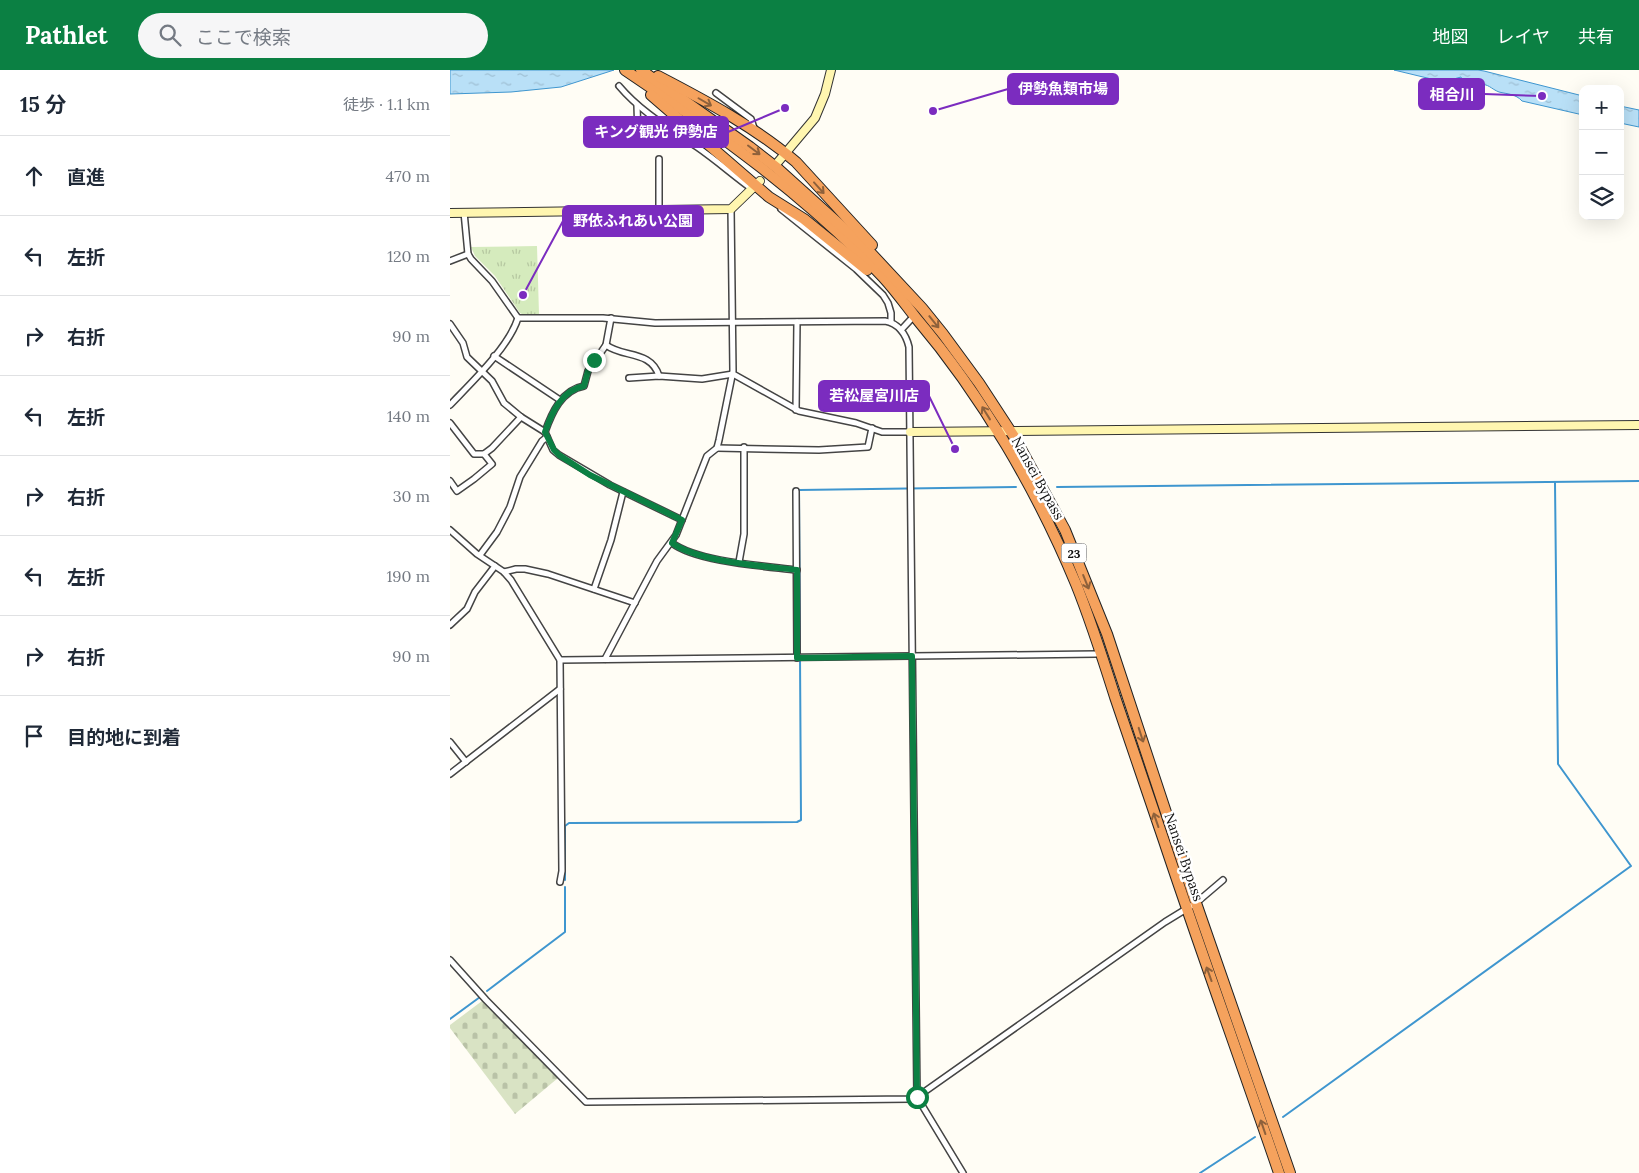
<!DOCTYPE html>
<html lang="ja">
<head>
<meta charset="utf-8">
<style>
  body { margin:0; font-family:Lora,"Noto Sans JP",serif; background:#f6f6f7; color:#1f2937 }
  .controls { position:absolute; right:15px; top:15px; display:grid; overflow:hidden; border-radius:10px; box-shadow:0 5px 20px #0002 }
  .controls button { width:45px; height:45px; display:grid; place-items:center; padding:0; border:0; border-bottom:1px solid #e0e1e3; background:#fff; color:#1f2937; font:25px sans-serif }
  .stop { position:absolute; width:15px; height:15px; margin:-11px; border:4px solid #0b8043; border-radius:50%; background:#fff }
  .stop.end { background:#0b8043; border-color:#fff; box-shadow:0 1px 5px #0008 }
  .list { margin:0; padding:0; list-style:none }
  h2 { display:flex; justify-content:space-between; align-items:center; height:65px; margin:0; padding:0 20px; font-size:21px }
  h2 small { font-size:16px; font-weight:400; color:#747a83 }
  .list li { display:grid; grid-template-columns:32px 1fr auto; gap:15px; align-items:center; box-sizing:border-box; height:80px; padding:0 20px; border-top:1px solid #e0e1e3 }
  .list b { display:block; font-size:19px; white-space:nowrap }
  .list em { font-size:16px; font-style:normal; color:#747a83 }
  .icon { flex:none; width:28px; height:28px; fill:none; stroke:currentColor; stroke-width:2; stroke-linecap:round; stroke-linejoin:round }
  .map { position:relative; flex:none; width:1189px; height:1103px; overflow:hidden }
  header { display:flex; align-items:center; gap:30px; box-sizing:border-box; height:70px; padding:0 25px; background:#0b8043; color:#fff }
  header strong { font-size:24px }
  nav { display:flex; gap:28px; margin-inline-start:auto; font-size:18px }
  .search { width:350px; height:45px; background:#f6f6f7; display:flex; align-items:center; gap:12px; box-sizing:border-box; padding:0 18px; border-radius:28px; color:#747a83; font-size:19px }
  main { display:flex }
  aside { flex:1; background:#fff }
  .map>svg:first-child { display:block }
  .cemetery { fill:url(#cemetery-stones) }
  .park { fill:url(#park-tufts) }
  .water { fill:url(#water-ripples); stroke:#3f96cf }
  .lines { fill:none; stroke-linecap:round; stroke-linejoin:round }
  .stream { stroke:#3f96cf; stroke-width:2 }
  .street-casing { stroke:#444; stroke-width:8 }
  .secondary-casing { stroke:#333; stroke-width:10 }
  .highway-casing { stroke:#222; stroke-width:12 }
  .street { stroke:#fff; stroke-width:5 }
  .secondary { stroke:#fff6b0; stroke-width:8 }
  .highway { stroke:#f5a25d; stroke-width:10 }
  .oneway { stroke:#8e613b }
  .route { stroke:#0b8043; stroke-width:6 }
  .labels { text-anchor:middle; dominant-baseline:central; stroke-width:5; stroke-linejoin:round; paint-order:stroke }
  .shield { fill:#fff; stroke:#585858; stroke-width:1 }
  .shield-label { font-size:12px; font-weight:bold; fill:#111 }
  .street-label { font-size:14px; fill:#111; stroke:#fff }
  .leader { fill:none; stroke:#7b2cbf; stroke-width:2 }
  .callout-dot { fill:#7b2cbf; stroke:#fff; stroke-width:2 }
  .callout { fill:#7b2cbf; stroke:#7b2cbf; stroke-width:2 }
  .callout-label { font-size:15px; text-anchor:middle; font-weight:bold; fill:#fff }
</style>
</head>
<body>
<header>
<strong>Pathlet</strong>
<div class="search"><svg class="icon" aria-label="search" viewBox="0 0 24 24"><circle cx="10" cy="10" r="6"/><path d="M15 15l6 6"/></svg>ここで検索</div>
<nav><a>地図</a><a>レイヤ</a><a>共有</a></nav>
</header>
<main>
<aside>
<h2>15 分<small>徒歩 · 1.1 km</small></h2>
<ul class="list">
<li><svg class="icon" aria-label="ahead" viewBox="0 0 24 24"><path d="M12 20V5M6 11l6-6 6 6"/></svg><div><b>直進</b></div><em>470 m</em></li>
<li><svg class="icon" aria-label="left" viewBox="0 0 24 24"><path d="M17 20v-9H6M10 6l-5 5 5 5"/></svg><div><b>左折</b></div><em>120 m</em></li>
<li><svg class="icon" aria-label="right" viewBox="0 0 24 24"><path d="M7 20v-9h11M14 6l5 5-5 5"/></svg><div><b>右折</b></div><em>90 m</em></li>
<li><svg class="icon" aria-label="left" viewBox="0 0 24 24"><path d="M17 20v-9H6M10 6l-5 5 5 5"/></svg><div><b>左折</b></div><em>140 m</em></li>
<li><svg class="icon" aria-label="right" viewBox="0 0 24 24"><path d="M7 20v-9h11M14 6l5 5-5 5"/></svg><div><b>右折</b></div><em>30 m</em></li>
<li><svg class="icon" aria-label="left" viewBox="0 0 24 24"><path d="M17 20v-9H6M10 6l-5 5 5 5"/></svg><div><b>左折</b></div><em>190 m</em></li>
<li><svg class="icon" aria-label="right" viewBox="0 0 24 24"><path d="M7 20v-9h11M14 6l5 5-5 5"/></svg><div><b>右折</b></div><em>90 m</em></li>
<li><svg class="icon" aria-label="arrive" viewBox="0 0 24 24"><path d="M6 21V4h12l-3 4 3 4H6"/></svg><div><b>目的地に到着</b></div></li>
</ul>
</aside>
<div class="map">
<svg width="1189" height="1103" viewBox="0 0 1189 1103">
  <defs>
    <pattern id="cemetery-stones" width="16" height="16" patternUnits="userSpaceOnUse" patternTransform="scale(1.25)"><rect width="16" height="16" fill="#d9e3c4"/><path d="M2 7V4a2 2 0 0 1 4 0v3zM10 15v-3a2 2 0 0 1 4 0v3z" fill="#b9c2a7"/></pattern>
    <pattern id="park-tufts" width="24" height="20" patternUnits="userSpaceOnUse" patternTransform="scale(1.25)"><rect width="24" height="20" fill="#d5ebbd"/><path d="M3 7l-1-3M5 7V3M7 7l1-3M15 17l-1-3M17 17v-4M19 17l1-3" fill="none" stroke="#b6c8a1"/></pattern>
    <pattern id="water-ripples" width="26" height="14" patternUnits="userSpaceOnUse" patternTransform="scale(1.25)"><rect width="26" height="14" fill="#b9e0f7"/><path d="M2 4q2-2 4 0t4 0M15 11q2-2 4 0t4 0" fill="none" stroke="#9ebfd3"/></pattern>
  </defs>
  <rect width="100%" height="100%" fill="#fffdf5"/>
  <polygon class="cemetery" points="32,931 108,1008 65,1044 0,958 0,955"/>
  <polygon class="park" points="87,176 89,244 72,244 70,243 45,206 25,186 21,177"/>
  <g class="water">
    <polygon points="0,0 164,0 111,17 61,22 0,24"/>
    <path d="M944,0H1028L1034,1L1133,26V45L1072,31C1066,24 1057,24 1049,22C1041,19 1038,13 1030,15C1023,11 1018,13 1012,10L1011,7L1000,10L998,13Z"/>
    <polygon points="1170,36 1189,40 1189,57 1170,53"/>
  </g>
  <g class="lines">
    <g class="stream">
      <polyline points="607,417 1189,411"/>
      <polyline points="115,810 115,756 119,753 347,752 351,750 349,420 566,417"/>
      <polyline points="37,921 115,862 115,817"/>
      <polyline points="0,949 30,927"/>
      <polyline points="833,1047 1181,796 1108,694 1105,413"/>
      <polyline points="750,1103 805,1067"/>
    </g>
    <g class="street-casing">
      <g id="street">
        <path d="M169,16C191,42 219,58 247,77C266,90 284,106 302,119"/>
        <polyline points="266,23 301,49 304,58"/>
        <polyline points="187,35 188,68"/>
        <polyline points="209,89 209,140"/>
        <polyline points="331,139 406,199 433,225 438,233 441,243 441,252"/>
        <polyline points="14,142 18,184 21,189 42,211 68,248"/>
        <polyline points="0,191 18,184"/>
        <path d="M68,248H153L205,253L435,251C448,253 456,264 459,277L467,1027L513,1103"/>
        <polyline points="0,254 13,273 17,287 42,311 54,333 71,347 95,362 103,380 109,385 160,415 232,450"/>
        <polyline points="451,260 464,246"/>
        <path d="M156,275C173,288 201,280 209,306"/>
        <polyline points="44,286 110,330"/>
        <polyline points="179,308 209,306 252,309 283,304 349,341 406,353 432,362 460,362"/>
        <path d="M0,335C21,313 59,277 68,248"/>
        <polyline points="346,340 347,252"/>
        <polyline points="0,353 24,384 34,384 42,394 24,409 7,421 0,411"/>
        <path d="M95,362C102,342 112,320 134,316L138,301L156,275L161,248"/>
        <polyline points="267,378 369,380 418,377 422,358"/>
        <polyline points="34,384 42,378 71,347"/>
        <polyline points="346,421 347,588"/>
        <polyline points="0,460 27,484 54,502 61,510 110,590 112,801 110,812"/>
        <path d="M222,473C247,492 315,496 347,500"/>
        <polyline points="30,485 47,462 60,437 70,407 92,371 97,367"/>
        <polyline points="289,492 294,464 294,377"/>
        <polyline points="54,502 66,499 75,499 98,504 185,533"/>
        <polyline points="144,519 161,470 173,422"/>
        <polyline points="0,555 17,539 25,522 45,496"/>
        <polyline points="155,589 207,491 226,465 257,386 267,378 269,370 283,301 281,139"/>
        <polyline points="110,590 646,584"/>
        <polyline points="0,672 16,692"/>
        <polyline points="0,704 110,619"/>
        <polyline points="0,890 36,930 136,1032 462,1029 467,1027 715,852 746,833 773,810"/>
      </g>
    </g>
    <g class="secondary-casing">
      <g id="secondary">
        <polyline points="328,92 365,48 375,24 381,0"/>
        <polyline points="0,143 281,139 310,111"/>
        <polyline points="460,362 1189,355"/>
      </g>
    </g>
    <g class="highway-casing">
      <g id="highway">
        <path d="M175,0C267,62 356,126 433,207C445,220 455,234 466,248C532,326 587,420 626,514C641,551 653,589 665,627C681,675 698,723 714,771C751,882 791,992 829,1103"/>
        <polyline points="191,0 300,77 327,98 418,180 472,238 493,264 529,313 565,368 615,460 657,564 746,833 840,1103"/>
        <path d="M208,6C256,31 305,57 346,92L422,175"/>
        <polyline points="201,25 319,127 354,149 417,200"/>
      </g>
    </g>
    <use href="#street" class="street"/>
    <use href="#secondary" class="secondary"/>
    <use href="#highway" class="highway"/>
  </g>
  <defs><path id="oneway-shaft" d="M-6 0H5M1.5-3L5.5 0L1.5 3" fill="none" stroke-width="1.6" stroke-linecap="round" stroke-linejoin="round" transform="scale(1.25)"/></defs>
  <g class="oneway">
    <use href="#oneway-shaft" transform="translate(255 32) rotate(30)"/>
    <use href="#oneway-shaft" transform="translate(304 80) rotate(37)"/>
    <use href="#oneway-shaft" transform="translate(369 118) rotate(48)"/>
    <use href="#oneway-shaft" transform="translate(484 252) rotate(51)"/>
    <use href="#oneway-shaft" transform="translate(536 343) rotate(-122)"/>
    <use href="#oneway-shaft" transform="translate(636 512) rotate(68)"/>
    <use href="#oneway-shaft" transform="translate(691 665) rotate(72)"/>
    <use href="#oneway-shaft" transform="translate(706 750) rotate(-109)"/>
    <use href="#oneway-shaft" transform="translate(759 904) rotate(-110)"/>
    <use href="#oneway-shaft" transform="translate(813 1057) rotate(-109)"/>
  </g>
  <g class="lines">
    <path class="route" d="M144,290L138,301L134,316C112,320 102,342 95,362L104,380L109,385L140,405L232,450L222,473C248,492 314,496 347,500V588L462,586L467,1027"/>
  </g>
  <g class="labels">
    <rect class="shield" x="611.5" y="473.5" width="25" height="19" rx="4"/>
    <g class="shield-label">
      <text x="624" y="483">23</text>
    </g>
    <g class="street-label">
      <text transform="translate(588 408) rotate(61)">Nansei Bypass</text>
      <text transform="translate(734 787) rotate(71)">Nansei Bypass</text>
    </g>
  </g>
  <path class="leader" d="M483 41L558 19M1092 26L1034 24M335 38L278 62M73 225L113 151M505 379L479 326"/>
  <g class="callout-dot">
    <circle cx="483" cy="41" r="5"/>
    <circle cx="1092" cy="26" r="5"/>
    <circle cx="335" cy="38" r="5"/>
    <circle cx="73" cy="225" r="5"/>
    <circle cx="505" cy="379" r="5"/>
  </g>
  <g class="callout">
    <rect x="558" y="4" width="110" height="30" rx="5"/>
    <rect x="969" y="9" width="65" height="30" rx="5"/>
    <rect x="134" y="47" width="144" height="30" rx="5"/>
    <rect x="113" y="136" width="140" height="30" rx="5"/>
    <rect x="369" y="311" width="110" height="30" rx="5"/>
  </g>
  <g class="callout-label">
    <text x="613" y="24">伊勢魚類市場</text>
    <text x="1002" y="30">相合川</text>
    <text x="206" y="67">キング観光 伊勢店</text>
    <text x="183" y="156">野依ふれあい公園</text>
    <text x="424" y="331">若松屋宮川店</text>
  </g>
</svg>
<div class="controls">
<button>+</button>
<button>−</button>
<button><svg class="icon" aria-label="layers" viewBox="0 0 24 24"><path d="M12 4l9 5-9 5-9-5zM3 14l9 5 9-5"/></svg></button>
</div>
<div class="stop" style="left:467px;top:1027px"></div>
<div class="stop end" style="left:144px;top:290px"></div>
</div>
</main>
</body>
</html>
